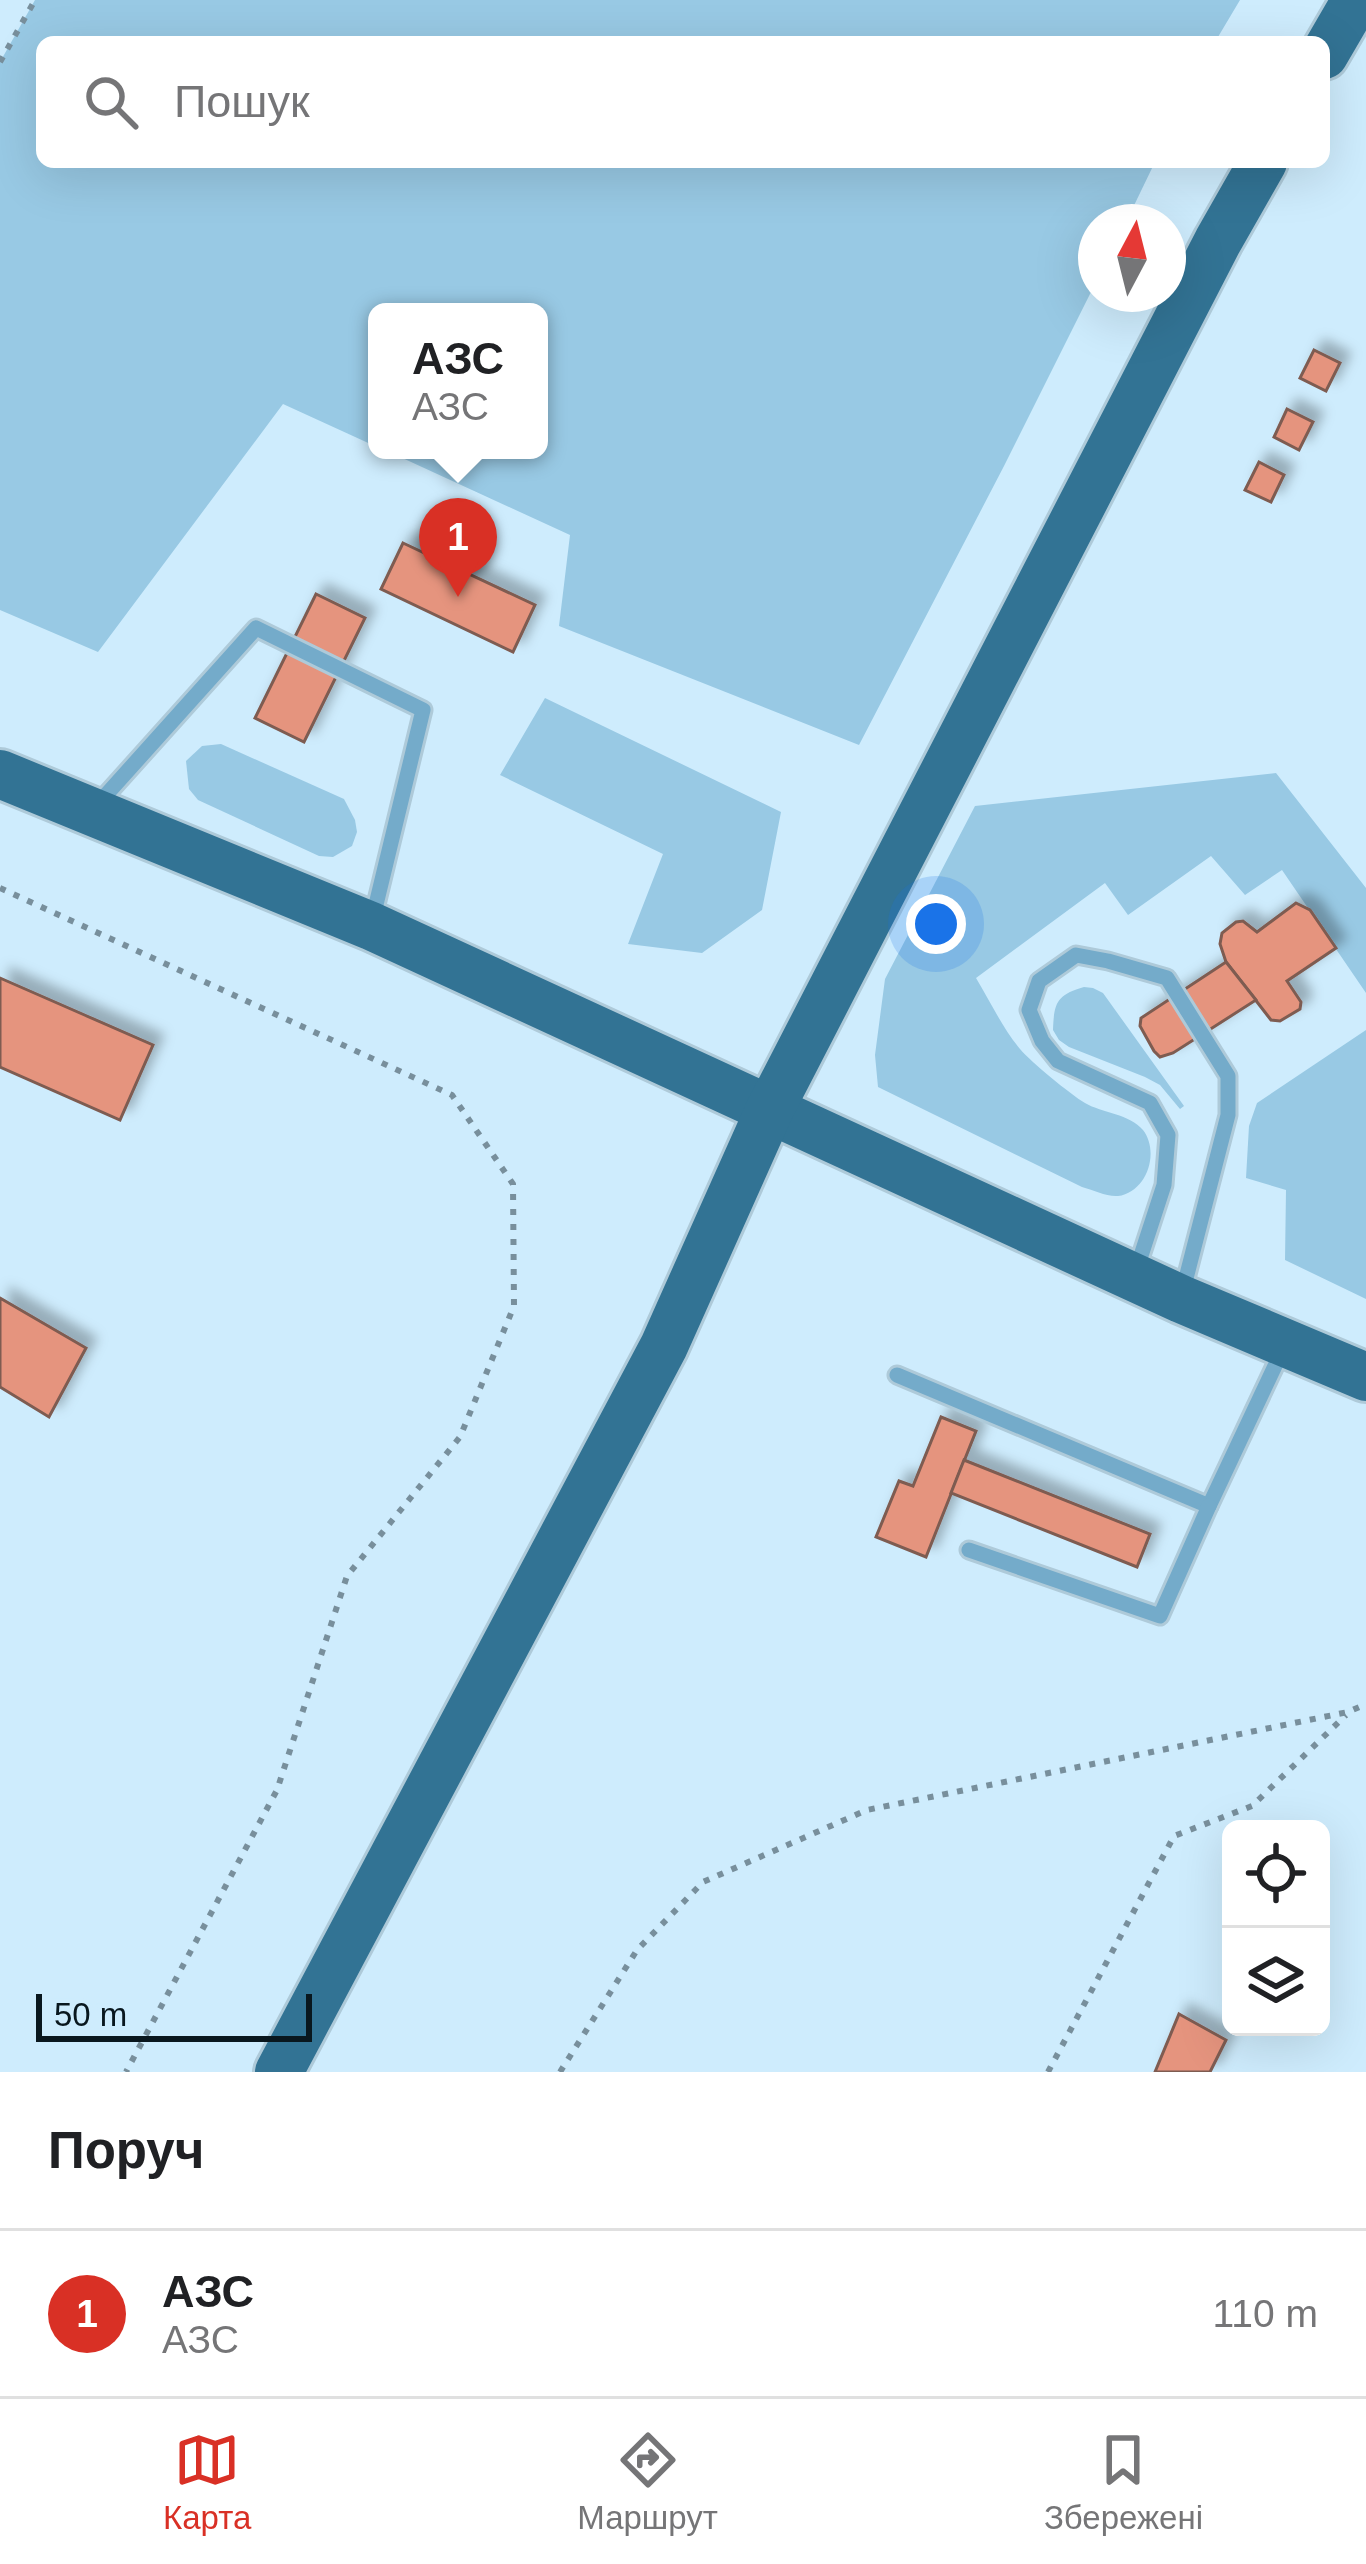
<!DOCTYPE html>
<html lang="uk">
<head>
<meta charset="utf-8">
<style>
  body { margin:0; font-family:Helvetica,sans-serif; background:#f6f6f6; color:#202124 }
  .controls { position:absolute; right:36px; bottom:36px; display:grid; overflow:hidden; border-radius:18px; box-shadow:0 12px 48px #0002 }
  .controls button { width:108px; height:108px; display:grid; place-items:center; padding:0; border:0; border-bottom:3px solid #e0e0e0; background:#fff; color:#202124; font:60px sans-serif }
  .compass { position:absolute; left:1078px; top:204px; width:108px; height:108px; border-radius:50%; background:#fff; box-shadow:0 12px 48px #0002; rotate:7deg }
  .scale { position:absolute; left:36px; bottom:30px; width:276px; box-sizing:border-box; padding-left:12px; border:6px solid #09171e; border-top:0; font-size:33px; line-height:42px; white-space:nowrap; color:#09171e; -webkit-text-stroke:9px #ceecfd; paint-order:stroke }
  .you { position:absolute; left:936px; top:924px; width:42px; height:42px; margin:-30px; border:9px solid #fff; border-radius:50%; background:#1a73e8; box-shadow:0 0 0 18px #1a73e833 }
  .badge { display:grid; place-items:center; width:78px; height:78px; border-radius:50%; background:#d93025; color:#fff; font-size:39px; font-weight:700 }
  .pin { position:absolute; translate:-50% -99px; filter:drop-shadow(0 3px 6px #0008) }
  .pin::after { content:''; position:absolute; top:63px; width:42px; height:36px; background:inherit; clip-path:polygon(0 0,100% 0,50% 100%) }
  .popup { position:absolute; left:368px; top:303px; width:180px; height:156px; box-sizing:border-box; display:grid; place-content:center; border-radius:18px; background:#fff; filter:drop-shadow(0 3px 9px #0005); font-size:39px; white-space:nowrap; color:#757577 }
  .popup b { font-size:45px; color:#202124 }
  .popup::after { content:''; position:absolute; left:50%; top:100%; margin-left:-24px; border:24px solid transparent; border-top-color:#fff }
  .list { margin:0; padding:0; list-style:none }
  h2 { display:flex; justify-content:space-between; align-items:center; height:156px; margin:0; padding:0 48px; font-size:51px }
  h2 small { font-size:39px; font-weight:400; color:#757577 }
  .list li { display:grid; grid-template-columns:78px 1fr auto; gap:36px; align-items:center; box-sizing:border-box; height:168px; padding:0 48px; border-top:3px solid #e0e0e0 }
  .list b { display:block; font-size:45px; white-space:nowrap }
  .list p { margin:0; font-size:39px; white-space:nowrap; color:#757577 }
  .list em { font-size:39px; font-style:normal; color:#757577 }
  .icon { flex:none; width:66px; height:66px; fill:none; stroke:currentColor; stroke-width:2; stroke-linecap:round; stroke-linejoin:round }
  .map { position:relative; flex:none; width:1366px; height:2072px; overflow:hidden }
  .search { position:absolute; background:#fff; box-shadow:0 12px 48px #0002; left:36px; right:36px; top:36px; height:132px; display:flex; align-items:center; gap:30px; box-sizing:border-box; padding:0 42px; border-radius:18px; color:#757577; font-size:45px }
  .sheet { height:324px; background:#fff }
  nav { display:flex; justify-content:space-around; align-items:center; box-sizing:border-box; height:168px; border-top:3px solid #e0e0e0; background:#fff; font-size:33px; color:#757577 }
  nav a { display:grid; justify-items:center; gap:6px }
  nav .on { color:#d93025 }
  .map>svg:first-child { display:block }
  .green { fill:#98c9e4 }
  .building { fill:#e5947e; stroke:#7e5b51; stroke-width:3; filter:url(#shadow) }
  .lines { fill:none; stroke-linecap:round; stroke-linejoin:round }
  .lane-casing { stroke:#aecad9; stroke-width:21 }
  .primary-casing { stroke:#aecad9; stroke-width:54 }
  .path { stroke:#788f9c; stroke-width:6; stroke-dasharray:6 9; stroke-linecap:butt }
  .lane { stroke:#74abca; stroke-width:15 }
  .primary { stroke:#327394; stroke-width:48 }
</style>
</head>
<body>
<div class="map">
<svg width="1366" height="2072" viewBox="0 0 1366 2072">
  <defs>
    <filter id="shadow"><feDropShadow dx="10" dy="-10" stdDeviation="6" flood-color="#0004"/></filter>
  </defs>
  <rect width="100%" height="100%" fill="#ceecfd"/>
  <g class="green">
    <polygon points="35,0 1240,0 1215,42 42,42 42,162 1155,162 1126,222 1096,222 1096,282 1004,466 859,745 559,626 570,535 385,450 539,450 539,312 377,312 377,447 283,404 98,652 0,610 0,62"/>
    <polygon points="545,698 781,812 762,910 702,953 628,944 663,854 500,775"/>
    <polygon points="221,744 344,799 355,820 357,832 352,846 333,857 319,856 198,800 189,789 186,761 202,746"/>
    <path d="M1276,773L1366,888V993L1282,870L1245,895L1211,856L1128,915L1105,883L976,978C990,1001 1003,1029 1020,1049C1031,1062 1070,1094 1085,1103C1102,1113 1130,1114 1143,1130C1160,1152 1147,1192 1118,1196C1107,1197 1093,1190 1082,1187L878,1087L875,1055L885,979L975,806Z"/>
    <path d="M1084,987L1093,988L1103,993L1184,1106L1180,1109L1160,1085L1145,1077L1069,1047L1059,1040L1053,1030C1054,1002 1057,995 1084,987Z"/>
    <polygon points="1366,1030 1366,1299 1285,1260 1286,1190 1246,1178 1249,1126 1257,1103"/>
  </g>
  <g class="building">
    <polygon points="1314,350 1340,363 1326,391 1300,378"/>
    <polygon points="1287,409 1313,422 1299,450 1274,437"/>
    <polygon points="1259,462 1284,475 1271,502 1245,490"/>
    <polygon points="403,543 535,605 513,652 381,589"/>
    <polygon points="316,594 365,618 304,742 255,718"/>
    <polygon points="1296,903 1310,910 1336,948 1287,981 1301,1002 1300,1009 1280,1021 1271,1020 1226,962 1220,944 1222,933 1236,922 1243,921 1257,932"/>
    <polygon points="1226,962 1256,1000 1173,1053 1160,1057 1154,1051 1140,1026 1141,1018"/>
    <polygon points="0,978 153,1045 120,1120 0,1067"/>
    <polygon points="0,1298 86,1348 49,1417 0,1387"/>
    <polygon points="941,1417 976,1431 926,1557 876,1537 899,1481 913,1486"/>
    <polygon points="964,1460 1150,1534 1137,1567 951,1493"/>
    <polygon points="1179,2014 1226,2040 1210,2072 1155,2072"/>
  </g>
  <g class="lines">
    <g class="lane-casing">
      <g id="lane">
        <polyline points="97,805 256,628 423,710 373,917"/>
        <polyline points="1135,1274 1164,1185 1168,1135 1150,1103 1058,1061 1042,1041 1029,1010 1039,981 1076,955 1108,961 1167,978 1228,1076 1228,1115 1183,1290"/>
        <polyline points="897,1375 1209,1506 1282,1351"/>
        <polyline points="969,1550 1160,1616 1209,1506"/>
      </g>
    </g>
    <g class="primary-casing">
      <g id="primary">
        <polyline points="1324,55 1356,0"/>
        <polyline points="0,774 371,926 1181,1299 1366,1377"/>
        <polyline points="279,2072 664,1346 769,1111 1218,241 1263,162"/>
      </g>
    </g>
    <g class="path">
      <polyline points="0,62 35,0"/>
      <polyline points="0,888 452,1095 513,1184 514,1306 460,1437 347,1576 277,1790 126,2072"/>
      <polyline points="560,2072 637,1950 703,1882 867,1810 1348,1712 1366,1704"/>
      <polyline points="1048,2072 1174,1836 1252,1806 1346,1715"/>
    </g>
    <use href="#lane" class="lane"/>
    <use href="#primary" class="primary"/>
  </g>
</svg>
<div class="controls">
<button><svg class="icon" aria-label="locate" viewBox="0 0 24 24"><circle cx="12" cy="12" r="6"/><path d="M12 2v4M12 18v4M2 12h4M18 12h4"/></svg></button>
<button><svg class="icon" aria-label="layers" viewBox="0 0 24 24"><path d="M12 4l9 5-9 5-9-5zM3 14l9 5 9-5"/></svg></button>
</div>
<svg class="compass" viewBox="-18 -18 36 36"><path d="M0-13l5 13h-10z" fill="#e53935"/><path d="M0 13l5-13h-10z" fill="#757577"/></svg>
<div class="scale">50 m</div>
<div class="you"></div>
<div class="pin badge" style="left:458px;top:597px">1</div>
<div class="popup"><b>АЗС</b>АЗС</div>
<div class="search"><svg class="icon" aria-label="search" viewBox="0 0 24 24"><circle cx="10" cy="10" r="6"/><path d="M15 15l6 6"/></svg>Пошук</div>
</div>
<section class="sheet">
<h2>Поруч<small></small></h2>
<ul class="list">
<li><span class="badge">1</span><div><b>АЗС</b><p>АЗС</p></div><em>110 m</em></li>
</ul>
</section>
<nav>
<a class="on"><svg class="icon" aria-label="map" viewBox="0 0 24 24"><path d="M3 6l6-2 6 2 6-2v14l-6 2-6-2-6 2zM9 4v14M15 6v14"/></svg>Карта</a>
<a><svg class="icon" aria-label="directions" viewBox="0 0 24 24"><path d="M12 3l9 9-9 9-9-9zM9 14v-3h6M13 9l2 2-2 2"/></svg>Маршрут</a>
<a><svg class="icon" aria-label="saved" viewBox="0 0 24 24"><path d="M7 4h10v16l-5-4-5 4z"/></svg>Збережені</a>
</nav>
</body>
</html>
